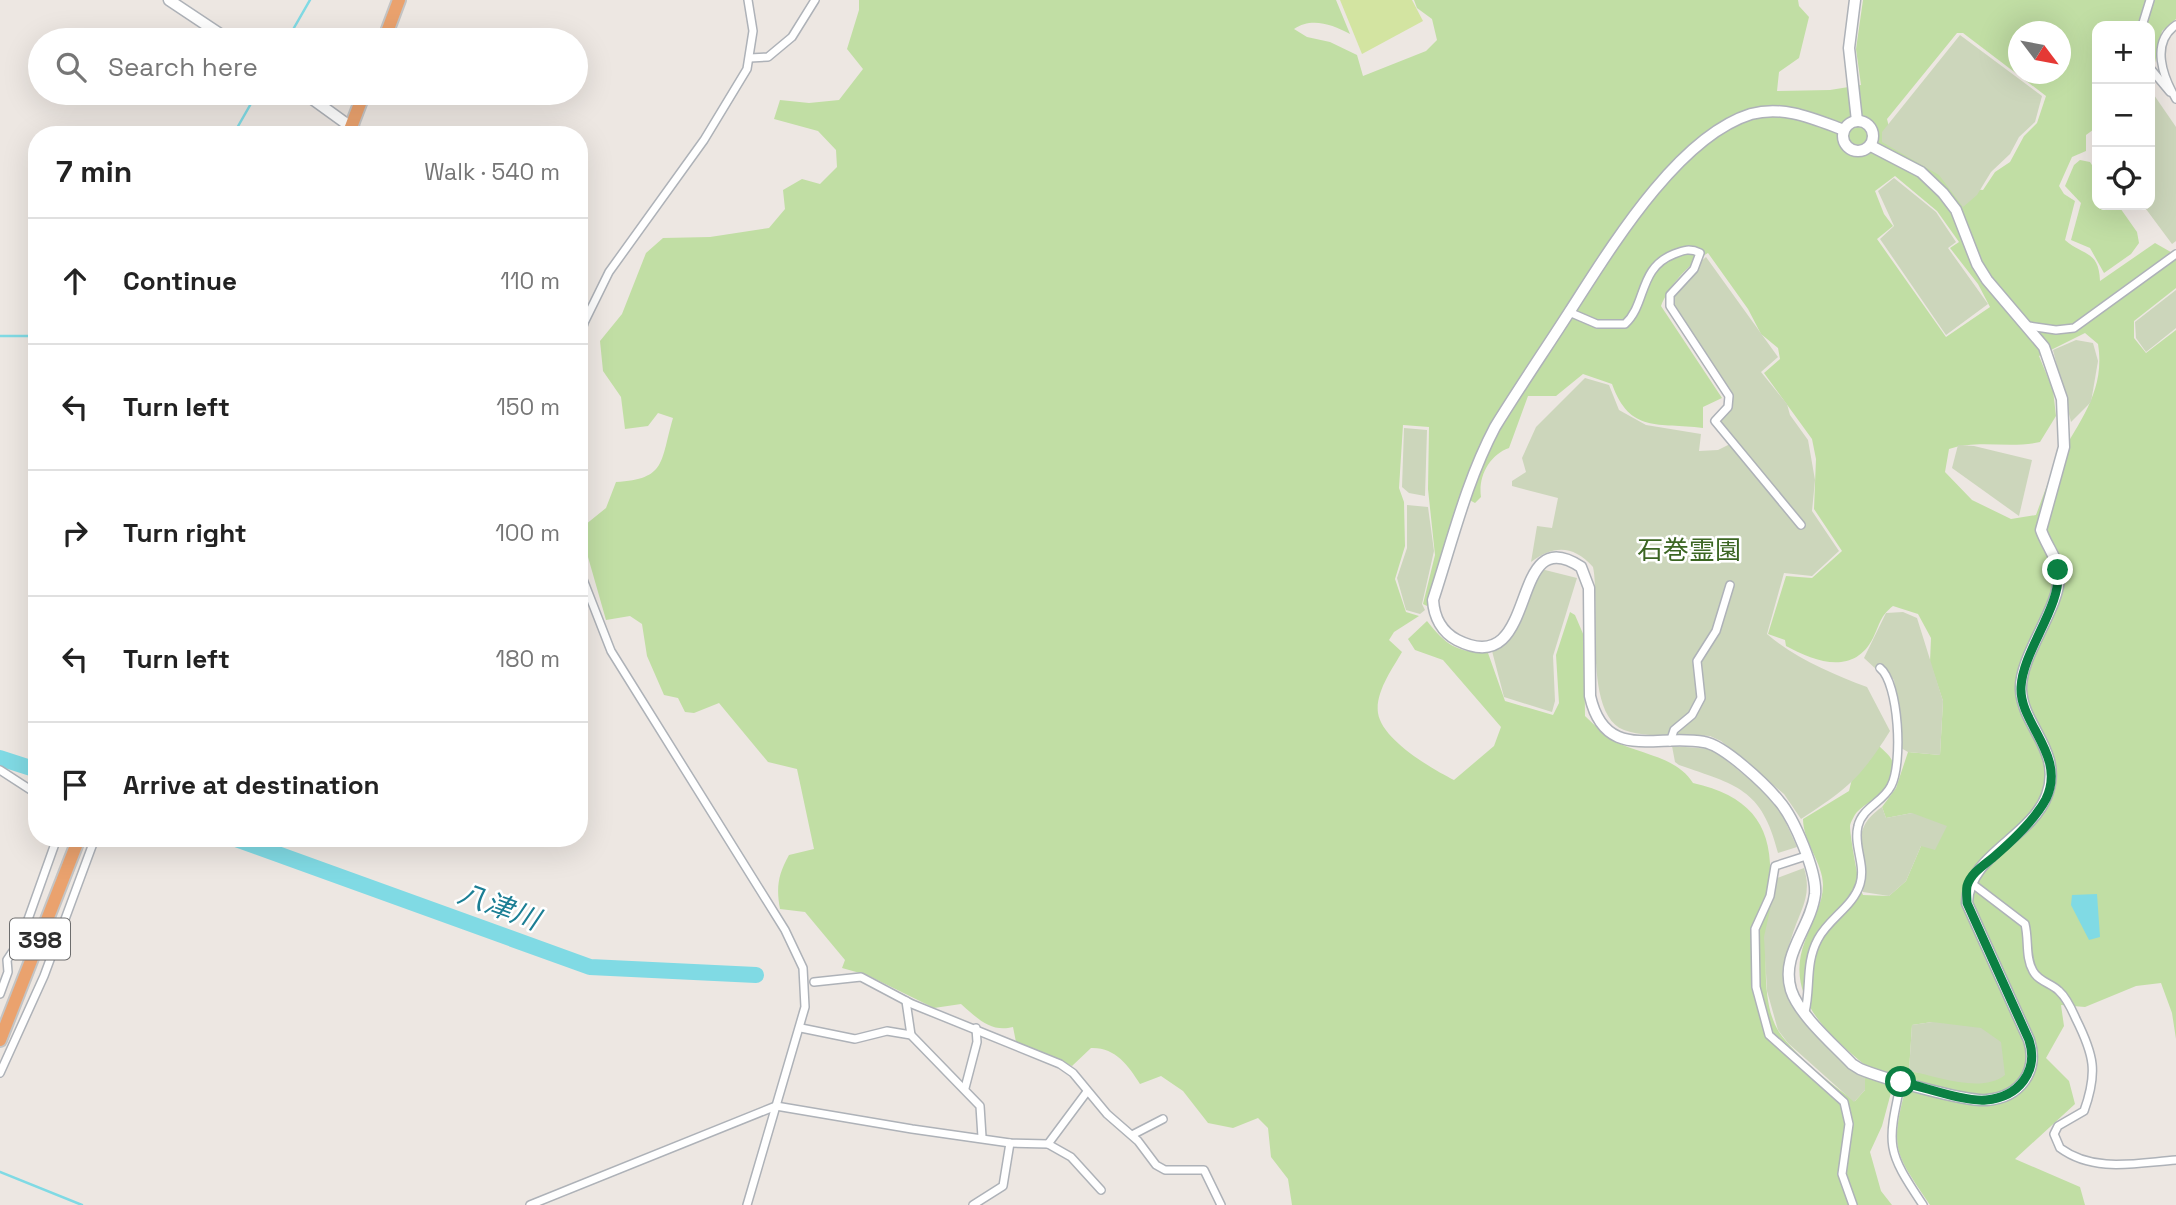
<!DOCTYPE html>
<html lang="en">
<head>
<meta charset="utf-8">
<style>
  body { margin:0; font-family:"Space Grotesk","Noto Sans JP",sans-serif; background:#f2f2f2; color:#222 }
  .controls { position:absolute; right:21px; top:21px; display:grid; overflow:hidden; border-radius:14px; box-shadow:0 7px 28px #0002 }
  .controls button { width:63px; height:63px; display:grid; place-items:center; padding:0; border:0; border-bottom:2px solid #e0e0e0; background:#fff; color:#222; font:35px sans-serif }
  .compass { position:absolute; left:2008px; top:21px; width:63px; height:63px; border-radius:50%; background:#fff; box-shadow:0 7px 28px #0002; rotate:122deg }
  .stop { position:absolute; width:21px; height:21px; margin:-16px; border:5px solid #0b8043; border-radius:50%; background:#fff }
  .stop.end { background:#0b8043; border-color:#fff; box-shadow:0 2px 7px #0008 }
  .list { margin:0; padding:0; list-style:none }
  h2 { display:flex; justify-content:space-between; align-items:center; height:91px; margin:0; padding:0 28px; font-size:30px }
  h2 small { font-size:23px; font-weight:400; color:#767676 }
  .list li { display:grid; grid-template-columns:46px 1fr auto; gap:21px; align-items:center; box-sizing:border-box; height:126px; padding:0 28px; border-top:2px solid #e0e0e0 }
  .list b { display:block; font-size:26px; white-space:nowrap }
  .list em { font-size:23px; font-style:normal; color:#767676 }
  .icon { flex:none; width:38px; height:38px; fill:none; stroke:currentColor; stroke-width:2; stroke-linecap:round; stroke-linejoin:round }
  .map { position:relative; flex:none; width:2176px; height:1205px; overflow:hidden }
  .search { position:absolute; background:#fff; box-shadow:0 7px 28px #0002; left:28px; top:28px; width:560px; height:77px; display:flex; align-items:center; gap:18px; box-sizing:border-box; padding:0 24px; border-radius:38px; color:#767676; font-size:26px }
  .panel { position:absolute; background:#fff; box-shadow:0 7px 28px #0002; left:28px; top:126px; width:560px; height:721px; border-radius:28px }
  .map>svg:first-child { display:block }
  .green { fill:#c1dea4; fill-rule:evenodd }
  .cemetery { fill:#ccd6bb }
  .pitch { fill:#d3e4a1 }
  .water { fill:#80dae4 }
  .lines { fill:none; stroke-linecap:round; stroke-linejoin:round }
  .stream { stroke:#80dae4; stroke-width:2.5 }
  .river { stroke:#80dae4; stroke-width:16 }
  .minor-casing { stroke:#aeb2b8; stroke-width:10 }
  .tertiary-casing { stroke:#aeb2b8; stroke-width:13 }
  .trunk-casing { stroke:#c4c4c4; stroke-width:16 }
  .minor { stroke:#fff; stroke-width:7 }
  .tertiary { stroke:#fff; stroke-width:10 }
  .trunk { stroke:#eaa26e; stroke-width:12 }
  .route { stroke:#0b8043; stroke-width:9 }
  .labels { text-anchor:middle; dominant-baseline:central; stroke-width:5; stroke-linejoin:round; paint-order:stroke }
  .shield { fill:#fff; stroke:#6d6d6d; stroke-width:2 }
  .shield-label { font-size:24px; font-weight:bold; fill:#2e2e2e }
  .park-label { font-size:26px; fill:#3c6623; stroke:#fff }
  .water-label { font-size:28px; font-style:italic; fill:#1b7e94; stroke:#fff }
</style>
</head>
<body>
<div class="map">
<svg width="2176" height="1205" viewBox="0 0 2176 1205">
  <rect width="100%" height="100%" fill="#ede7e2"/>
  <g class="green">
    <path d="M859,0H1336L1350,34C1332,24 1311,17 1294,29L1307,37L1330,42L1357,55L1363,76L1426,51L1437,40L1432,19L1417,8L1414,0H1798L1799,6L1809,17L1799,58L1779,72L1777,91L1830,90L1861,85L1856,49L1863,0H2176V19L2162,31L2150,85V26H2097V127L2086,135V151L2072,157L2059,186L2064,194L2075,201L2065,240C2083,256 2099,250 2100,281L2155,243L2176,255V288L2134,321V338L2146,353L2176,330V1039L2172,1013L2161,983L2136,986L2085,1007L2061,1005L2064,1026L2046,1058L2069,1081L2075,1104L2015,1159L2080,1187L2085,1205H1930C1897,1155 1889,1151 1905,1091L1892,1089L1882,1126L1870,1152L1881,1191L1892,1205H1292L1288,1179L1271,1157L1268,1128L1258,1118L1233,1128L1208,1123L1183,1091L1161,1076L1140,1084C1128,1065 1115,1047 1091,1048L1072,1066L1016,1042L1013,1027C991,1033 977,1018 961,1004L934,1008L867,975L842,968L845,960L805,912L780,909C776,887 778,875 789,855L814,849L797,769L768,762L719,703L694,713L685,712L678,698L664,695L647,656L642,624L630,616L606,620L580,529L606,508L616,482C667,479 660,462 673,418L658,413L648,426L625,429L621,397L603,371L600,341L622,314L646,253L663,238L710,237L769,228L785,209L783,190L802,179L820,184L837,167L836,150L818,131L774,119L780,100L809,103L839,100L863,69L847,49L859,10ZM2018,32H2060V74H2018ZM1957,33H1963L2046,96L2037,123L2024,136L2010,162L1995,172L1983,190L1972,189L1890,131L1887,119ZM1895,176L1937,211L1959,242L1950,248L1978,284L1990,307L1946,337L1877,239L1893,226L1884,214L1875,191ZM1708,253L1748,309L1761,334L1778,348L1780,359L1764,373L1812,439L1816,459L1814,509L1842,551L1812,578L1786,576L1768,634L1785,640L1786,646C1815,662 1854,676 1873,638C1880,624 1880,616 1893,606L1918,614L1931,638L1930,662L1943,701L1940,755L1908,752L1896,788L1882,807L1886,818L1912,813L1921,846L1906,881L1889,896L1863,895C1859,887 1850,837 1850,826C1850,823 1855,814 1857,812C1871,798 1901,790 1893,763C1890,753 1879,748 1873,739L1747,625L1854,771L1849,791L1803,819C1803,842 1823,863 1823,885C1823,904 1811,924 1805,941C1784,995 1826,1033 1865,1065V1090L1855,1101C1832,1085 1795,1055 1779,1032C1756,996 1768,918 1777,878L1769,893C1776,830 1755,797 1693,783C1676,756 1641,755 1614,741C1603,735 1594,724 1585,716L1584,636L1575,615L1570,612L1556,655L1559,703L1553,715L1505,701L1488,653C1456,652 1446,645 1427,621L1408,639L1415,650L1443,660L1501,727L1494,746L1454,780C1432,769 1382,740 1378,713C1375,692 1393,668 1402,652L1389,640L1394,632L1419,616L1406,612L1395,579L1405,546L1404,502L1399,488L1403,425L1429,427L1428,489L1435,555L1423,604L1427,606L1460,495L1475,503L1481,497C1478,477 1489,455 1509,448L1528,396H1556L1583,374L1612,384C1630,434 1658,422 1703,428V407L1722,398L1661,306C1668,287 1690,262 1708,253ZM2085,333L2098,344C2106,393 2077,423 2056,464C2048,481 2042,499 2036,515L2011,519L1972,500L1945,472L1949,449C1979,439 2008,449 2040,442L2056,416L2053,390L2039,356ZM1932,1022L1934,1075L1909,1071L1912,1025Z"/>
    <polygon points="2080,160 2090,162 2097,173 2097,205 2118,205 2137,232 2139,243 2131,254 2104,273 2090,248 2071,240 2081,203 2065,186 2074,165"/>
  </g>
  <g class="cemetery">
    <polygon points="1960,35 2042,96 2035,122 2019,137 2010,154 1991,172 1977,195 1963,207 1939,175 1882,142 1882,132"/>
    <polygon points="2154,95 2176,127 2176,241 2172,244 2143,205 2150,205 2150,99"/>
    <polygon points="1894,178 1936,212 1956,242 1948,248 1988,304 1946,335 1880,239 1894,226 1878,191"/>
    <path d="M1706,257L1778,357L1761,372L1787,404L1790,415L1808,440L1815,480L1812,511L1839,551L1812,576L1784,573L1767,634C1795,658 1832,674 1867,687L1890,731C1860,779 1847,789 1801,819L1784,794L1721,741L1710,736C1686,735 1645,738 1624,730C1582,714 1601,606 1593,567C1573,545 1554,545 1531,562L1537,526L1552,528L1558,498L1512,486V481L1526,472L1522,458L1536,427L1585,378L1609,385L1619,410L1646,425L1701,434L1699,451L1718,450L1730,444L1711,421L1725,406L1727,398L1665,301L1670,289Z"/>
    <polygon points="2176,290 2176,328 2146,352 2136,338 2135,322"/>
    <polygon points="2076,340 2093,343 2098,361 2091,402 2071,422 2053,350"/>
    <polygon points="1404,428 1427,430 1425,496 1409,493 1402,487"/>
    <polygon points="1958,445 1974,446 2032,460 2019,516 1952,468"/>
    <polygon points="1407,505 1428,507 1434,551 1422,604 1425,610 1420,614 1406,610 1397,578 1407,548"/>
    <path d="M1541,569L1577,578L1553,656L1555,701L1552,712L1504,697L1492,651C1531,629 1522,603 1541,569Z"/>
    <polygon points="1903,612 1917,618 1943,701 1940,755 1908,752 1901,748 1894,680 1881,664 1877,670 1864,658 1886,613"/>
    <path d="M1672,746L1711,749L1727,761L1763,790L1780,810L1797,847L1778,853C1762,788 1736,785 1679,765L1675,762Z"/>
    <path d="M1882,807L1886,818L1912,813L1947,826L1935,850L1921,846L1906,881L1889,896L1863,892C1868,853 1846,832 1882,807Z"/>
    <path d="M1804,868C1813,897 1799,911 1791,939C1786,954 1782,970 1785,986C1789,1012 1842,1063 1865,1077V1090L1854,1102L1788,1043L1778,1030L1767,991L1764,937L1777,878Z"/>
    <path d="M1932,1022L1981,1028L2001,1042L2005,1075C1981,1094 1937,1076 1909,1071L1912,1025Z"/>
  </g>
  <polygon class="pitch" points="1340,0 1412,0 1423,21 1362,54"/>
  <polygon class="water" points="2097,894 2100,937 2089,940 2071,905 2072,895"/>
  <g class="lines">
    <g class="stream">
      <polyline points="287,40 310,0"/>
      <polyline points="233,135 257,93"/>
      <polyline points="0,336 37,336"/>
      <polyline points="0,1172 82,1205"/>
    </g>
    <g class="river">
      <polyline points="0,758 37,770"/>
      <polyline points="233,838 590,967 756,975"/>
    </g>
    <g class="minor-casing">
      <g id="minor">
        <path d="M2176,25C2150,43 2163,77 2176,99"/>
        <polyline points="2142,26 2150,0"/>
        <polyline points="750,58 768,57 792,37 815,0"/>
        <polyline points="2150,68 2170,92"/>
        <path d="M1569,312L1597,324H1625C1647,304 1638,268 1674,254C1684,250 1690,248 1700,253L1694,269L1670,295V306L1729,396L1728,407L1715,421L1801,525"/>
        <polyline points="2029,326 2056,330 2074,328 2176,254"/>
        <polyline points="579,333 609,272 704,140 747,69 753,31 748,0"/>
        <polyline points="579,569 611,651 785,930 803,968 805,1007 747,1205"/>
        <polyline points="1670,742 1674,730 1692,715 1701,698 1697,661 1716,631 1730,585"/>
        <polyline points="0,770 37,794"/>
        <polyline points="1806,856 1775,866 1770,896 1755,929 1756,987 1769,1035 1844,1102 1849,1124 1842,1174 1853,1205"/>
        <path d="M1970,882L2025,924C2029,940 2025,957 2033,971C2039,982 2051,983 2059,991C2067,998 2072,1010 2076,1019C2094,1055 2098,1072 2084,1111L2058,1126L2054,1134L2060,1148C2094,1173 2136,1163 2176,1160"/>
        <polyline points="814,982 861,977 912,1004 1060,1064 1073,1073 1107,1114 1138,1141 1156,1165 1165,1170 1204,1170 1221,1205"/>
        <polyline points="0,994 8,972 7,960 21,939 57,838"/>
        <polyline points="906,1001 911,1035"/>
        <path d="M1805,1012C1811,987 1805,963 1818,939C1829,918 1853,907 1860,884C1866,864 1853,846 1858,826C1862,808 1883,802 1891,786C1903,764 1899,683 1880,668"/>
        <polyline points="801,1028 855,1039 887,1031 911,1035 980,1106 982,1137"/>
        <polyline points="0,1073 44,976 95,838"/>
        <path d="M1901,1082C1887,1146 1886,1150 1923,1205"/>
        <polyline points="965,1088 977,1042 976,1028"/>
        <polyline points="1132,1135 1163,1119"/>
        <polyline points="1048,1144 1071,1157 1101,1190"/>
        <polyline points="530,1205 776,1106 912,1129 1010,1143 1048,1144 1086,1093"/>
        <polyline points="973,1205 1003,1186 1010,1143"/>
      </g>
    </g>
    <g class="tertiary-casing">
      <g id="tertiary">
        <polyline points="169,0 229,40"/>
        <polyline points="1855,0 1849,48 1857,121"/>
        <polyline points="304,93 362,135"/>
        <circle cx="1858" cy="136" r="15"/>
        <path d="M1844,130C1814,119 1784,105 1751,114C1677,137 1610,249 1570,311C1545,350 1519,388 1495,427C1466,482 1452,542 1433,600C1434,617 1442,632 1457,640C1542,683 1506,517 1581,567L1589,588L1590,696C1605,763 1657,733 1704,742C1724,745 1766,785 1779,801C1794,818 1817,872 1815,894C1811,928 1780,954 1791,990C1799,1015 1834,1045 1852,1064L1860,1069C1882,1078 1966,1102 1987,1100C2020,1097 2039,1071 2029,1040L1967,903C1968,855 2031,838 2047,795C2063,751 2023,727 2021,690C2019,656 2061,607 2059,574C2058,559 2046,545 2041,530L2064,447L2062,399L2044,347L1987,280L1977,264L1956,210L1943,193L1921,172L1871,146"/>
        <polyline points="579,323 582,325"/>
      </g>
    </g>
    <g class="trunk-casing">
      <g id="trunk">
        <polyline points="384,40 399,0"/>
        <polyline points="348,135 364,93"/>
        <polyline points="0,1040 79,838"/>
      </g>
    </g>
    <use href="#minor" class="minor"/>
    <use href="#tertiary" class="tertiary"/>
    <use href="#trunk" class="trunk"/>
  </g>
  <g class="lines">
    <path class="route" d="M1901,1082C1925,1087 1964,1102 1986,1100C2019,1097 2039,1071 2029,1040L1967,903C1967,898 1966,891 1967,886C1971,872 1986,864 1996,855C2012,841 2036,818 2046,799C2067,755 2019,724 2021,687C2023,650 2062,606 2058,570"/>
  </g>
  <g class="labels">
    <rect class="shield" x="10" y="918.5" width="60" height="41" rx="5"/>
    <g class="shield-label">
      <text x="40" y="939">398</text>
    </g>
    <g class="park-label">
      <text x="1689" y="550">石巻霊園</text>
    </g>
    <g class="water-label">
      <text transform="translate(499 906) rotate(20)">八津川</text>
    </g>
  </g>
</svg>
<div class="controls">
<button>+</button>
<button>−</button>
<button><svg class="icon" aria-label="locate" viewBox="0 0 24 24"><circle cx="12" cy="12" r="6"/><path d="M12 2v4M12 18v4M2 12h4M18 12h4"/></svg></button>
</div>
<svg class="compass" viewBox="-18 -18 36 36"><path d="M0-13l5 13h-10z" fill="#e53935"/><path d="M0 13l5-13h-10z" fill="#767676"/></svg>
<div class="stop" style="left:1901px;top:1082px"></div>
<div class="stop end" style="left:2058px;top:570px"></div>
<div class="search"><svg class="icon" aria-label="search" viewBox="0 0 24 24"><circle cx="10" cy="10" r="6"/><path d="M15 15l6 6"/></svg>Search here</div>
<section class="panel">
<h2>7 min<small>Walk · 540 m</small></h2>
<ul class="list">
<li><svg class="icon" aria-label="ahead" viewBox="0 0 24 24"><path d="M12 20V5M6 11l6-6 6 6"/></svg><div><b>Continue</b></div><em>110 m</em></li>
<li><svg class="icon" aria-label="left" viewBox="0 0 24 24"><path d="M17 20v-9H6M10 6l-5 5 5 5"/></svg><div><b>Turn left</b></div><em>150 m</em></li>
<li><svg class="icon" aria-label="right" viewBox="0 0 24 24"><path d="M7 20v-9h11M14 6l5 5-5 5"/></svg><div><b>Turn right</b></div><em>100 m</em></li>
<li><svg class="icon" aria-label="left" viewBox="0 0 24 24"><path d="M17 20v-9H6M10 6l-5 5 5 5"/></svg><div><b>Turn left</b></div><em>180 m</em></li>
<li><svg class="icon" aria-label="arrive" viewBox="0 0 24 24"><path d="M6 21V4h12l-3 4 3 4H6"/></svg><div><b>Arrive at destination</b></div></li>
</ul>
</section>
</div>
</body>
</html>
